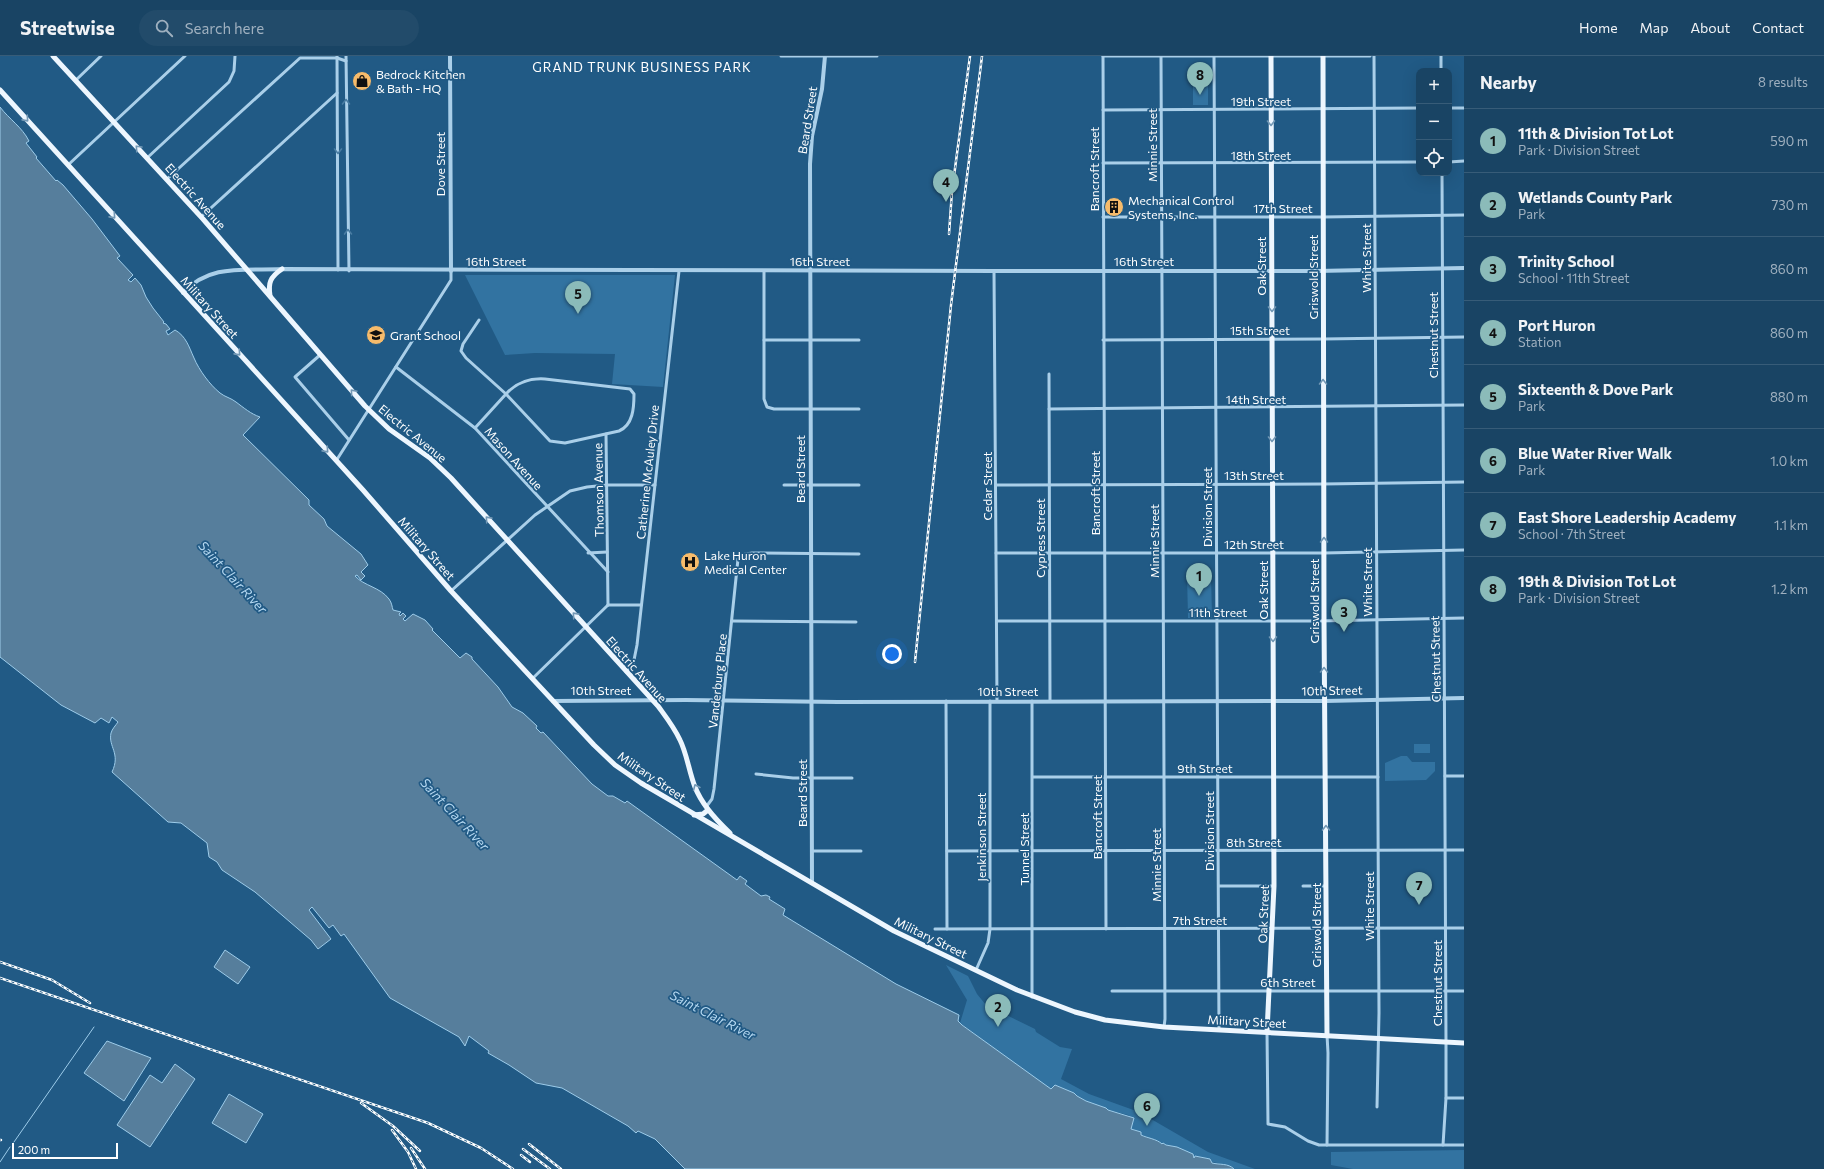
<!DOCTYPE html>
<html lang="en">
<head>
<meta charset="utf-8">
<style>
  body { margin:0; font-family:Commissioner,sans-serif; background:#224b6a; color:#f1f3f6 }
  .controls { position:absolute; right:12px; top:12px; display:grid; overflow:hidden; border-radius:8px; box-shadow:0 4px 16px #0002 }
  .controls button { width:36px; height:36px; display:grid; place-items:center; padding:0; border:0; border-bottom:1px solid #375c78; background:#194464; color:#f1f3f6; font:20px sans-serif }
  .scale { position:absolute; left:12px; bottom:10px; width:106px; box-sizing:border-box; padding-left:4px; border:2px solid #fff; border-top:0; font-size:11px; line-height:14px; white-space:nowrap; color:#fff; -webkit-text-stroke:3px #215a85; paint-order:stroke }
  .you { position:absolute; left:892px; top:598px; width:14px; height:14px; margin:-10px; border:3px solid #fff; border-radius:50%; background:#1a73e8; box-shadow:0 0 0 6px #1a73e833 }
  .badge { display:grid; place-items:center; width:26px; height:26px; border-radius:50%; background:#8bbbb9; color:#111; font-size:13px; font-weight:700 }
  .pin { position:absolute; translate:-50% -33px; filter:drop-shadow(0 1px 2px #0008) }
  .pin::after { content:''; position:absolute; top:21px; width:14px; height:12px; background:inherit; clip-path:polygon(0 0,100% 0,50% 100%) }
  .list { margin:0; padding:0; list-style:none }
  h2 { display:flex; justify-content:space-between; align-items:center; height:52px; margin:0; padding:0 16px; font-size:17px }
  h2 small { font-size:13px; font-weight:400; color:#9fb0bf }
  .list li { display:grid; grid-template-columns:26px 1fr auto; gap:12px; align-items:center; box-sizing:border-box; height:64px; padding:0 16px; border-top:1px solid #375c78 }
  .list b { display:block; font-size:15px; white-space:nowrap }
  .list p { margin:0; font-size:13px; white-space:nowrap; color:#9fb0bf }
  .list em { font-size:13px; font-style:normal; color:#9fb0bf }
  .icon { flex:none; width:22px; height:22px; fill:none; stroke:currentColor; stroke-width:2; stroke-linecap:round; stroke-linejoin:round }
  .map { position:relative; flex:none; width:1464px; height:1113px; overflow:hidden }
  header { display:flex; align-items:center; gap:24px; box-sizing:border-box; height:56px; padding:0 20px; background:#194464; border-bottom:1px solid #375c78 }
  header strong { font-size:19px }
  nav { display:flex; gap:22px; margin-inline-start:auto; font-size:14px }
  .search { width:280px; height:36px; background:#224b6a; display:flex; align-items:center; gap:10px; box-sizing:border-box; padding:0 14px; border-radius:22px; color:#9fb0bf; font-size:15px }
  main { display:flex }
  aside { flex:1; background:#194464 }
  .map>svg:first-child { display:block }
  .green { fill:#3273a1 }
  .water { fill:#567e9c; stroke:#9dccea }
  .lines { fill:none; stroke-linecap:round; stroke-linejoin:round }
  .stream { stroke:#9dccea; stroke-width:1 }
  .minor { stroke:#aacfe9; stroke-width:3 }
  .tertiary { stroke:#aacfe9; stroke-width:4 }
  .primary { stroke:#edf6fe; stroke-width:5 }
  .rail-casing { stroke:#fff; stroke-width:2.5 }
  .rail { stroke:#215a85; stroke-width:1; stroke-dasharray:3; stroke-linecap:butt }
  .oneway { stroke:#4a7da3 }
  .oneway2 { stroke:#7398b5 }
  .labels { text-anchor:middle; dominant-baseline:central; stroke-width:3.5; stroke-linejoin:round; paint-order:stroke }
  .poi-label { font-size:12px; fill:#fff; stroke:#215a85; text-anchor:start }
  .street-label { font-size:12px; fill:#fff; stroke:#215a85 }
  .neighbourhood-label { font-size:13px; letter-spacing:1px; fill:#fff; stroke:#215a85 }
  .water-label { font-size:13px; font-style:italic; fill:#b5d8f1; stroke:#215a85 }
</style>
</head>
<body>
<header>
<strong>Streetwise</strong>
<div class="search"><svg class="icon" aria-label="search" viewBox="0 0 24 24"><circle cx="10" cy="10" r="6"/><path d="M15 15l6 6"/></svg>Search here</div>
<nav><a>Home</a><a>Map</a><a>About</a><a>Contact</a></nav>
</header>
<main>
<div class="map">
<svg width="1464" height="1113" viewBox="0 0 1464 1113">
  <rect width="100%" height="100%" fill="#215a85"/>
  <g class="green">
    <rect x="1193" y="29" width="15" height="20"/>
    <polygon points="465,219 675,219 663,331 612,328 615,298 535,297 505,299"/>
    <polygon points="1187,518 1211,518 1212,562 1188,562"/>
    <rect x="1414" y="688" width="16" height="9"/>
    <polygon points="1401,700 1407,700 1412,706 1435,706 1435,715 1426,724 1385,725 1385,707"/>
    <path d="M946,909L968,920L977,938L986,949L1035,973L1036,976L1060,991L1072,993L1061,1023L1089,1038L1139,1056L1208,1096L1255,1113H1234C1230,1109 1203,1104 1194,1102L1193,1098L1172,1090L1160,1088V1086L1141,1079V1076L1131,1073V1061L1128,1059L1108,1054L1106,1052L1086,1045L1077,1040L1074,1037L1055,1029L1051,1034L960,967L967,944Z"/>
    <polygon points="1464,1094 1464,1113 1353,1113 1331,1109 1331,1096"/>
  </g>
  <g class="water">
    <path d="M0,51C9,63 22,71 29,85L26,87L37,101L36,102L56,125L57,124L63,129L92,163L120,200L117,202L133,219L128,224L131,226L135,222L141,229L146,241L153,252L164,266L163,267L166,268L170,273L166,275L168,279L175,274C186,280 189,291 194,302C199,314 210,329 220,337C225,341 231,342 236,346C244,352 251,358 260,361L243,379L309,444V449L324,463L327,470L361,498L368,509L361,516L365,520L361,524L357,519L355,520C364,530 380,531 389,543C392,547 392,551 393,554L401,556L399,558L400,560L403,557L406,560L403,563L405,565L413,558L425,564L433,573L432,574L460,602L466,597L472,601V603L498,631L512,651L523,657L537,670L536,672L541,677L543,676L592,728L608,740H613L625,747L627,745L737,824L740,820L747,825L745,828L761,840L766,839L770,841L769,843L785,853L783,859L896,928L959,959L958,965L962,969L1051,1033L1055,1029L1074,1037L1077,1040L1086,1045L1106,1052L1108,1054L1134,1062L1131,1073L1141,1076V1079C1147,1082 1157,1083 1162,1088L1163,1087L1166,1089L1177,1091L1193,1098L1194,1102L1195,1100L1210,1103L1212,1107C1220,1109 1228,1107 1234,1113H685L655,1083L638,1075L636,1077L628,1070L562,1032L536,1027L509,1009L488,997L489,995L469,980L465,990L459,981L390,942L344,878L341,880L333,869L329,872L312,851L309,854L331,883L318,893L311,884L255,836L222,814L217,806L209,801L207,787L181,767L168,766L112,716C121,697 108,691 111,677C112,673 116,669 118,666L112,661L109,667L101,662L95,667L61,649L0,601Z"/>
    <polygon points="225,894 250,911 238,928 214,911"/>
    <polygon points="107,985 151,1002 124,1045 84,1017"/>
    <polygon points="175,1008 195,1023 150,1091 117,1069 150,1019 162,1027"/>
    <polygon points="229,1038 263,1058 246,1087 212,1067"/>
  </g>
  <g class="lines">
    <g class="stream">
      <polyline points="14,1086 94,971"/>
      <polyline points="0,1106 10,1091"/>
    </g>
    <g class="minor">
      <polyline points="337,0 338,214"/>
      <polyline points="346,0 349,215"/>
      <polyline points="781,0 877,0"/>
      <polyline points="1103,0 1106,873"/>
      <polyline points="1103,0 1370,0"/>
      <polyline points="1161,0 1165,963 1164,971"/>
      <polyline points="1214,0 1219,974"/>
      <polyline points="1374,0 1379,957 1377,1051"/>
      <polyline points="1441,15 1441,0"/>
      <polyline points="76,24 101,0"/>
      <polyline points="1449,52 1464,52"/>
      <polyline points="1103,54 1419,52"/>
      <polyline points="147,102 229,26 234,15 235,0"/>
      <polyline points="1449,106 1464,105"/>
      <polyline points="1103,107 1419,106"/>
      <polyline points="68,109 185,0"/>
      <polyline points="1442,117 1446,986 1446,1042 1443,1089"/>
      <polyline points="167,123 300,2 337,2 346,5"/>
      <polyline points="201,161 337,37"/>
      <polyline points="1103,161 1323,161 1464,159"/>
      <polyline points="764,215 764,343 767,351 774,353 859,353"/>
      <polyline points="994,215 997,645"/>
      <polyline points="764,284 859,284"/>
      <polyline points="1103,284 1323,283 1464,281"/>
      <polyline points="320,299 295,321 349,384"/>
      <polyline points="396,311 475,372 608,516"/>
      <polyline points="1049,318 1050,645"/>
      <polyline points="1049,353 1464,349"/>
      <path d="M475,372L506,338C517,326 530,322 545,323L630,333L634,338C634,352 633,369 619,375L565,387L550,385L506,338L466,302L461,295L463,288L479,264"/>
      <polyline points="606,378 608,549"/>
      <polyline points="336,405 451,224 451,215"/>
      <polyline points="784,429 859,429"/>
      <polyline points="996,429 1323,428 1464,426"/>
      <polyline points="588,497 607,496"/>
      <polyline points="996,497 1324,497 1464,494"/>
      <polyline points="451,535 535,459 570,435 587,431 607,429 655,429"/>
      <polyline points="608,549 641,549"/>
      <polyline points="732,565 856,566"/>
      <polyline points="997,565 1318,565 1464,562"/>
      <polyline points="626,616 633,609 637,589 679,215"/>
      <polyline points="532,623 608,549"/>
      <polyline points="946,645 947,873"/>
      <polyline points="1032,645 1032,941"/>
      <polyline points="756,718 793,722 852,722"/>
      <polyline points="1445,720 1464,720"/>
      <polyline points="1033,721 1378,721"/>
      <polyline points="706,751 712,743 714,733 738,503 741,499 752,497 859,498"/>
      <polyline points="812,795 861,795"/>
      <polyline points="947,795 1464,794"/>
      <polyline points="1219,830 1274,830"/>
      <polyline points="1303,830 1326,830"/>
      <polyline points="935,873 1464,872"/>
      <polyline points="976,914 988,887 990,873 990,645"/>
      <polyline points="1112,935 1464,935"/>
      <polyline points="1267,976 1268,1068 1285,1071 1308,1085 1319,1089 1464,1089"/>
      <polyline points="1446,1042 1464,1042"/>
      <polyline points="1327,1089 1328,997 1327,979"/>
    </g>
    <g class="tertiary">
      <polyline points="450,0 451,215"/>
      <path d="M183,237C210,207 245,215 282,213L994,215H1317L1464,212"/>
      <polyline points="553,645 686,644 838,646 1325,645 1464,642"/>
      <polyline points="812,827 810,108 812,80 822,33 825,0"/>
    </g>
    <g class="primary">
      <path d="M53,0L203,163L365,350L389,373L430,402L451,422L658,650C666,661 674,671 680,684C687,698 689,716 695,731C702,749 716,764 730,777"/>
      <polyline points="1323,0 1324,565 1327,979"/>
      <polyline points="0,34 363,434 451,535 594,689 615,709 641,727 894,875 1017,934 1075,956 1105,964 1164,971 1464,987"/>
      <path d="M270,240C268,227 270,221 282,213"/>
      <polyline points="694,759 703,758 708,754"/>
      <polyline points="1267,976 1274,830 1271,0"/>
    </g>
    <g class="rail-casing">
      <g id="rail">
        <polyline points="949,178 952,135 970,0"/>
        <polyline points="915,606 951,249 982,0"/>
        <polyline points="0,906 52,924 90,947"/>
        <polyline points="0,922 428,1067 481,1092 513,1113"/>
        <polyline points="361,1047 393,1070 420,1095"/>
        <polyline points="392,1074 408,1096 416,1113"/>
        <polyline points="0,1084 1,1084"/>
        <polyline points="529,1088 561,1113"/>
        <polyline points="411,1092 425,1113"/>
        <polyline points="523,1093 550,1113"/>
        <polyline points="521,1099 530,1106"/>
      </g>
    </g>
    <use href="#rail" class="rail"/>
  </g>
  <defs><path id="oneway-chevron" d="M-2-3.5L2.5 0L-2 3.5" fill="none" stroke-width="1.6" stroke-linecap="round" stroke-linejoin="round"/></defs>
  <g class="oneway">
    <use href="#oneway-chevron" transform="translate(346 46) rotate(-90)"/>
    <use href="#oneway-chevron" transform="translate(338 95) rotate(90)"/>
    <use href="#oneway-chevron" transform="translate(348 176) rotate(-91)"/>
  </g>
  <g class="oneway2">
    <use href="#oneway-chevron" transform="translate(26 63) rotate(48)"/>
    <use href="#oneway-chevron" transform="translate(1271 67) rotate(89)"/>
    <use href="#oneway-chevron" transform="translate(138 92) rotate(-133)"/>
    <use href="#oneway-chevron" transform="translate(113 160) rotate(48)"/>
    <use href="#oneway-chevron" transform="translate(1272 253) rotate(90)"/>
    <use href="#oneway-chevron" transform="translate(238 297) rotate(48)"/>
    <use href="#oneway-chevron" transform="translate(1323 326) rotate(-90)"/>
    <use href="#oneway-chevron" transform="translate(353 336) rotate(-131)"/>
    <use href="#oneway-chevron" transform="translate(1272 383) rotate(90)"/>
    <use href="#oneway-chevron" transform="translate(326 394) rotate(48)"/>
    <use href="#oneway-chevron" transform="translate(488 463) rotate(-132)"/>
    <use href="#oneway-chevron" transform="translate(1324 484) rotate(-90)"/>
    <use href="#oneway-chevron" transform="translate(575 559) rotate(-132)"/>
    <use href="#oneway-chevron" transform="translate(1273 583) rotate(89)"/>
    <use href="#oneway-chevron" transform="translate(1324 614) rotate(-90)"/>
    <use href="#oneway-chevron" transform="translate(696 731) rotate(-113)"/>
    <use href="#oneway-chevron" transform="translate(1326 772) rotate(-91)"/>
  </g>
  <defs>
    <g id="shop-disc" transform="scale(1)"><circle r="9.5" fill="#f6bb6b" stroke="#215a85"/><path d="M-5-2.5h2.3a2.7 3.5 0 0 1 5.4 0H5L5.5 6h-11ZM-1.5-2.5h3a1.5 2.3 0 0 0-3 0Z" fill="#111"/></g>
    <g id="building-disc" transform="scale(1)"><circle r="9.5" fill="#f6bb6b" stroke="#215a85"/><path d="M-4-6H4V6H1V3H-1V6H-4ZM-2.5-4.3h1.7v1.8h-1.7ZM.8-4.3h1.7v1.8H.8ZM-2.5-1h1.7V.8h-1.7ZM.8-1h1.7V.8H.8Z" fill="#111"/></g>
    <g id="school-disc" transform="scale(1)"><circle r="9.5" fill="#f6bb6b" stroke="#215a85"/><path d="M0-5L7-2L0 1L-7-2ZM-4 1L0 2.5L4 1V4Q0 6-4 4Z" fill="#111"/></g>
    <g id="hospital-disc" transform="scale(1)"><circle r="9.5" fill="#f6bb6b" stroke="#215a85"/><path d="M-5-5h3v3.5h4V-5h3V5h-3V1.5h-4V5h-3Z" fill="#111"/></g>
  </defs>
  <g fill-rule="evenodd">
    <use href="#shop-disc" x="362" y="25"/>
    <use href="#building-disc" x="1114" y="151"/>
    <use href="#school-disc" x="376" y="279"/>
    <use href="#hospital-disc" x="690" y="506"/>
  </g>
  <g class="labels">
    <g class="poi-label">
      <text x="376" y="18">Bedrock Kitchen<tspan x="376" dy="14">&amp; Bath - HQ</tspan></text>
      <text x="1128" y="144">Mechanical Control<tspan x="1128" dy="14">Systems, Inc.</tspan></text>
      <text x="390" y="279">Grant School</text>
      <text x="704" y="499">Lake Huron<tspan x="704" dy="14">Medical Center</tspan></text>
    </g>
    <g class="street-label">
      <text x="1261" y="45">19th Street</text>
      <text transform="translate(807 64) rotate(-81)">Beard Street</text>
      <text transform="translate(1152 89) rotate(-90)">Minnie Street</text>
      <text x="1261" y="99">18th Street</text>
      <text transform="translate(440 108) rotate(-90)">Dove Street</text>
      <text transform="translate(1094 113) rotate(-90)">Bancroft Street</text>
      <text transform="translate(196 140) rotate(48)">Electric Avenue</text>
      <text x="1283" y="152">17th Street</text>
      <text transform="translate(1366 202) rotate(-90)">White Street</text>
      <text x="496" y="205">16th Street</text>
      <text x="820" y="205">16th Street</text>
      <text x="1144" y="205">16th Street</text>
      <text transform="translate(1261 210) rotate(-90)">Oak Street</text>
      <text transform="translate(1313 221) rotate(-90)">Griswold Street</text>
      <text transform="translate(210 251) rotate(48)">Military Street</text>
      <text x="1260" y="274">15th Street</text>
      <text transform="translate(1433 279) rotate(-90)">Chestnut Street</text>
      <text x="1256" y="343">14th Street</text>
      <text transform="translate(413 377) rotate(39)">Electric Avenue</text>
      <text transform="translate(514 402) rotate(48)">Mason Avenue</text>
      <text transform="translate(800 413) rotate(-90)">Beard Street</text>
      <text transform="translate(647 416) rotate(-84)">Catherine McAuley Drive</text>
      <text x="1254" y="419">13th Street</text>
      <text transform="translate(987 430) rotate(-90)">Cedar Street</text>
      <text transform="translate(598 434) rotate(-91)">Thomson Avenue</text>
      <text transform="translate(1095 437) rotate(-90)">Bancroft Street</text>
      <text transform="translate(1207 451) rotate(-90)">Division Street</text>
      <text transform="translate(1040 482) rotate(-90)">Cypress Street</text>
      <text transform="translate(1154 485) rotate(-90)">Minnie Street</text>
      <text x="1254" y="488">12th Street</text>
      <text transform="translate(427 492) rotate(49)">Military Street</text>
      <text transform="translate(1367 526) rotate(-90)">White Street</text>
      <text transform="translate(1263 534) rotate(-90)">Oak Street</text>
      <text transform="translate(1314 545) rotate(-90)">Griswold Street</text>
      <text x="1218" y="556">11th Street</text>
      <text transform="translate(1435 603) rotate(-91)">Chestnut Street</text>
      <text transform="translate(637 613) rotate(48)">Electric Avenue</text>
      <text transform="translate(717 625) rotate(-84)">Vanderburg Place</text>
      <text x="601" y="634">10th Street</text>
      <text transform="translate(1332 634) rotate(-1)">10th Street</text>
      <text x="1008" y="635">10th Street</text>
      <text x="1205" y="712">9th Street</text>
      <text transform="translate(652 720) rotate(34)">Military Street</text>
      <text transform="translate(802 737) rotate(-90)">Beard Street</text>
      <text transform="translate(1097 761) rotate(-90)">Bancroft Street</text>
      <text transform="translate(1209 775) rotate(-90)">Division Street</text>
      <text transform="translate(981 781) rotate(-90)">Jenkinson Street</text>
      <text x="1254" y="786">8th Street</text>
      <text transform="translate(1024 793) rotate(-90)">Tunnel Street</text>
      <text transform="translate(1156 809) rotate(-90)">Minnie Street</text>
      <text transform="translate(1369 850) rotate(-90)">White Street</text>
      <text transform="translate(1263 858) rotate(-88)">Oak Street</text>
      <text x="1200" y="864">7th Street</text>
      <text transform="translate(1316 869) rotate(-90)">Griswold Street</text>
      <text transform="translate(931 881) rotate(26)">Military Street</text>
      <text x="1288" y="926">6th Street</text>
      <text transform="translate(1437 927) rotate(-90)">Chestnut Street</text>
      <text transform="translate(1247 965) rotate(3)">Military Street</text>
    </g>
    <g class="neighbourhood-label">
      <text x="642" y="11">GRAND TRUNK BUSINESS PARK</text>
    </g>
    <g class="water-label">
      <text transform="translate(233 521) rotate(47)">Saint Clair River</text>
      <text transform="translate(455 758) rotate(47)">Saint Clair River</text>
      <text transform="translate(713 959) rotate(27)">Saint Clair River</text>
    </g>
  </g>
</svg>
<div class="controls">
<button>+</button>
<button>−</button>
<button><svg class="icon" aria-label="locate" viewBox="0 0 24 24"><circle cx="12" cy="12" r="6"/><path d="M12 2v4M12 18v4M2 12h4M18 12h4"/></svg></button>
</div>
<div class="scale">200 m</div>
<div class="you"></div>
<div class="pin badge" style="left:1199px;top:540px">1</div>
<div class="pin badge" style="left:998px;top:971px">2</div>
<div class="pin badge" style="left:1344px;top:576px">3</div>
<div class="pin badge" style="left:946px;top:146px">4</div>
<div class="pin badge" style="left:578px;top:258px">5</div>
<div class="pin badge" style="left:1147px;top:1070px">6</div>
<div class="pin badge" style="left:1419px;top:849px">7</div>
<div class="pin badge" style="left:1200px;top:39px">8</div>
</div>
<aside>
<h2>Nearby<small>8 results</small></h2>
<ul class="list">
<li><span class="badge">1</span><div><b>11th &amp; Division Tot Lot</b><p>Park · Division Street</p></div><em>590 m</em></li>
<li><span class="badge">2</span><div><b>Wetlands County Park</b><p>Park</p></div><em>730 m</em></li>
<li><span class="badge">3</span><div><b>Trinity School</b><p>School · 11th Street</p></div><em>860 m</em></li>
<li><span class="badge">4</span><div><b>Port Huron</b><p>Station</p></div><em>860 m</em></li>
<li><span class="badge">5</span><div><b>Sixteenth &amp; Dove Park</b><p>Park</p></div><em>880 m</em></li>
<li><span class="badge">6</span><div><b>Blue Water River Walk</b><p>Park</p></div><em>1.0 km</em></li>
<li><span class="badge">7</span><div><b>East Shore Leadership Academy</b><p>School · 7th Street</p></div><em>1.1 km</em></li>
<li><span class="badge">8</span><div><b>19th &amp; Division Tot Lot</b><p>Park · Division Street</p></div><em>1.2 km</em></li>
</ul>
</aside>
</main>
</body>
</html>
